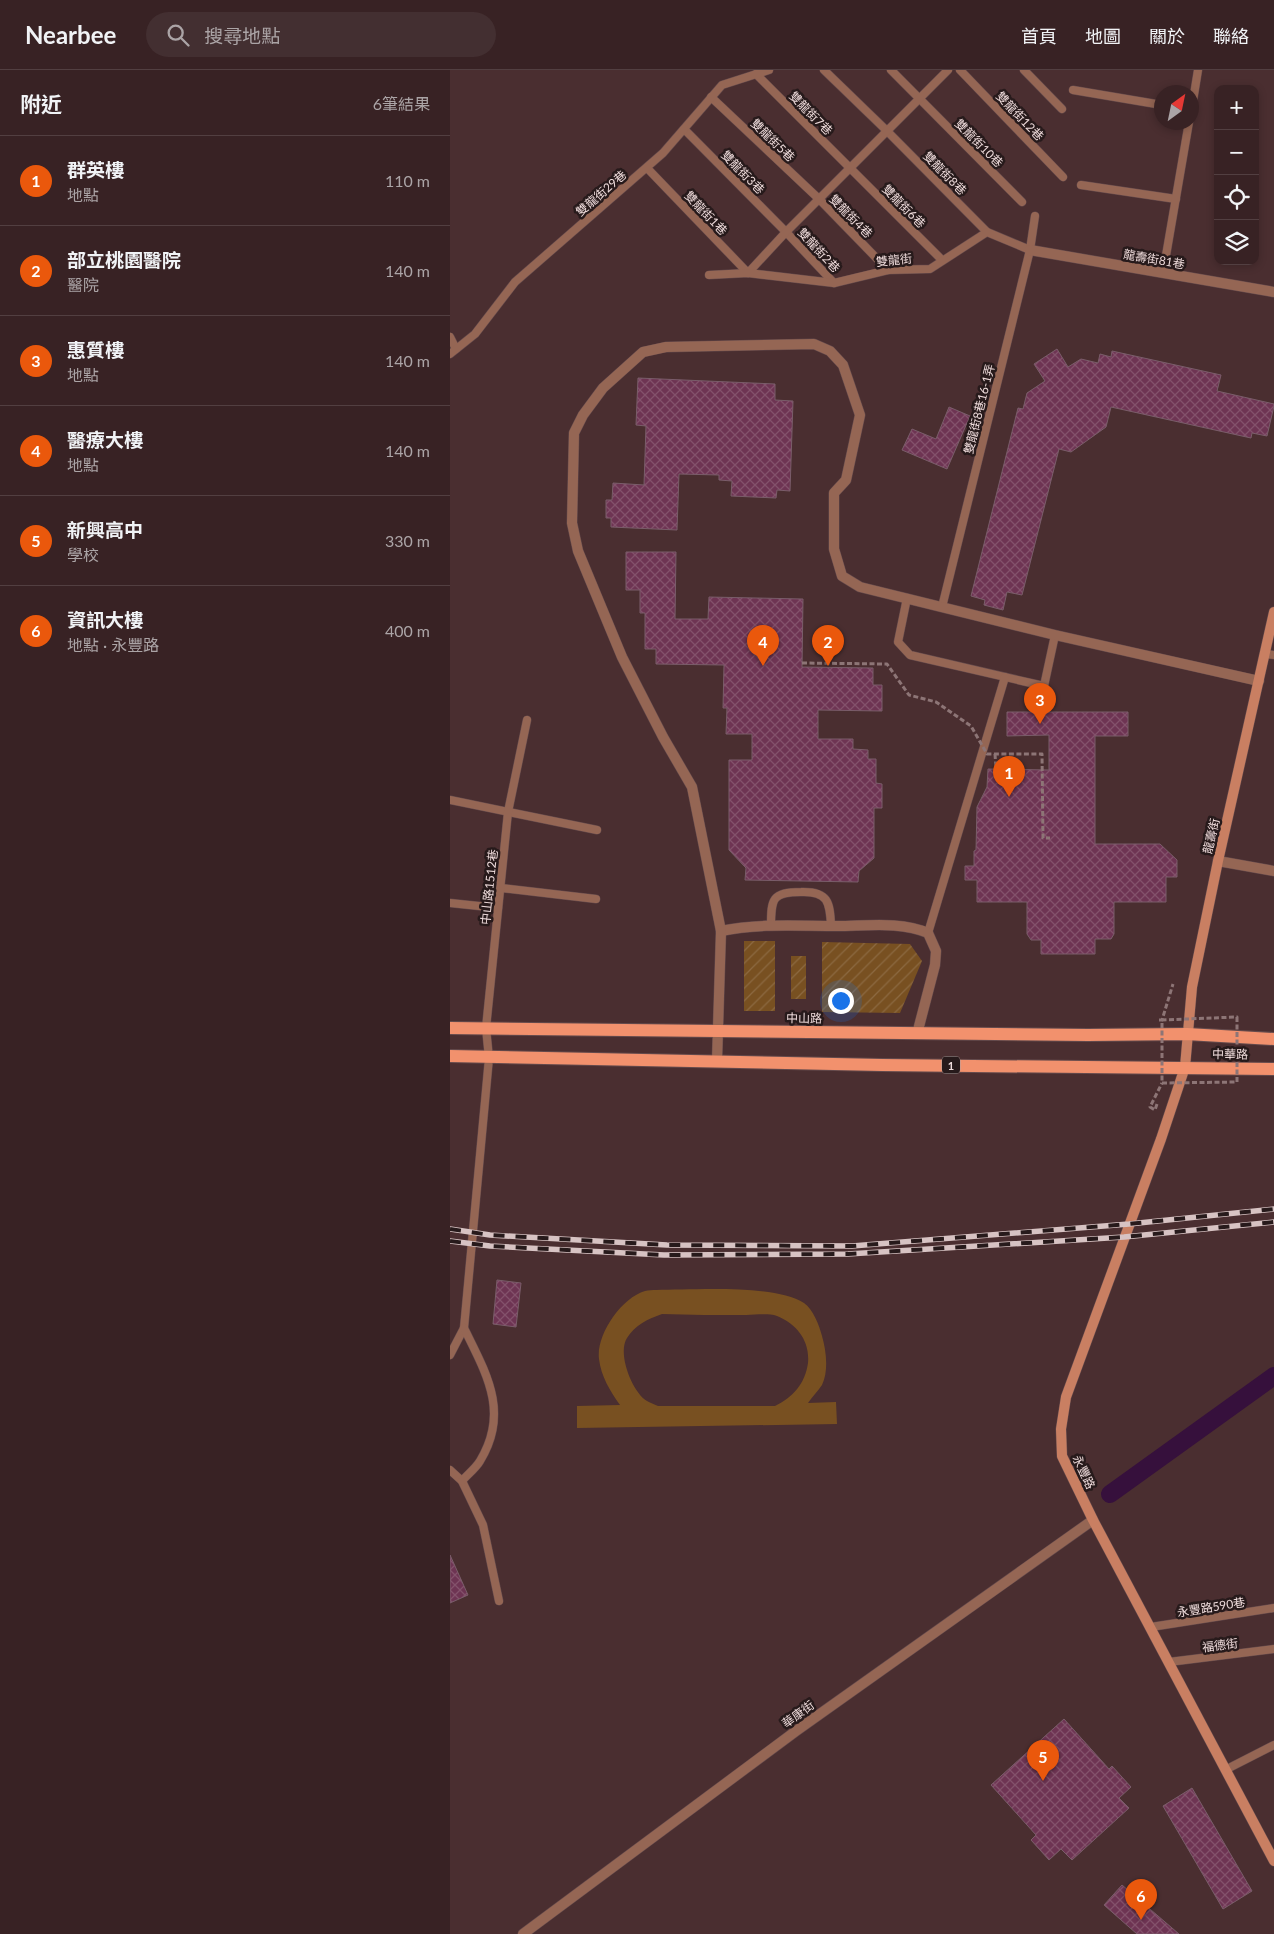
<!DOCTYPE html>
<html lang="zh-TW">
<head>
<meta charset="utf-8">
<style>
  body { margin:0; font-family:Lato,"Noto Sans TC",sans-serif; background:#432f31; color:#f1f3f6 }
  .controls { position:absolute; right:15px; top:15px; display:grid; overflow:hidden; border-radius:10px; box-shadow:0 2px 8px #0003 }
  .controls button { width:45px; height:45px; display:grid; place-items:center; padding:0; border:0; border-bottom:1px solid #523f41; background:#382224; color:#f1f3f6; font:25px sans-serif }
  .compass { position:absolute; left:704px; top:15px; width:45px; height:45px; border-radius:50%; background:#382224; box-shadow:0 2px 8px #0003; rotate:33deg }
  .you { position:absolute; left:390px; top:930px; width:18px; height:18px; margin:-12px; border:4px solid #fff; border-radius:50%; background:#1a73e8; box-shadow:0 0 0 8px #1a73e833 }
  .badge { display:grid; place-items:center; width:32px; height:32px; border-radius:50%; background:#ea580c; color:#fff; font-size:16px; font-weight:700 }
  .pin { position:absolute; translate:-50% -41px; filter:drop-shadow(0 1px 2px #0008) }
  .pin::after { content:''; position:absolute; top:26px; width:18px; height:15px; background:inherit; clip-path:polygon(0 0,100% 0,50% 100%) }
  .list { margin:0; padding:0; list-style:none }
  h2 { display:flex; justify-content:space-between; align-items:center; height:65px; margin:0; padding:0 20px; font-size:21px }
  h2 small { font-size:16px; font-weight:400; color:#aba4a6 }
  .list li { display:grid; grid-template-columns:32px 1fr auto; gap:15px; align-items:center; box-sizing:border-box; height:90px; padding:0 20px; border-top:1px solid #523f41 }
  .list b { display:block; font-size:19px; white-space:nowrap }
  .list p { margin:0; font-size:16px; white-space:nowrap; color:#aba4a6 }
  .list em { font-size:16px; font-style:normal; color:#aba4a6 }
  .icon { flex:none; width:28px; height:28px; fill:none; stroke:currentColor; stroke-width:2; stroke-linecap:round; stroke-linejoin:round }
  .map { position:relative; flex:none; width:824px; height:1864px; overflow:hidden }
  header { display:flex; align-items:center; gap:30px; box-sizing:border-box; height:70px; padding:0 25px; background:#382224; border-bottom:1px solid #523f41 }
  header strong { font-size:24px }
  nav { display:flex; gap:28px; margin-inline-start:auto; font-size:18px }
  .search { width:350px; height:45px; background:#432f31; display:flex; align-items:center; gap:12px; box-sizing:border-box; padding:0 18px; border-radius:28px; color:#aba4a6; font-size:19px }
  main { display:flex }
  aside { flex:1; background:#382224 }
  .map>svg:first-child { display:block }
  .garden { fill:url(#garden-furrows) }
  .pitch { fill:#785021; fill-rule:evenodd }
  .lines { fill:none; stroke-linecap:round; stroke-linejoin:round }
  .canal { stroke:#36103c; stroke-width:18 }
  .building { fill:url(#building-cross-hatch); stroke:#7a5d6a }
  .lane-casing { stroke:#644a4c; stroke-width:9 }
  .street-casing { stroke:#644a4c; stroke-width:11 }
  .secondary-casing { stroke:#644a4c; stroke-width:11 }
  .primary-casing { stroke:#644a4c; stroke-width:14 }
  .path { stroke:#8d7576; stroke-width:3; stroke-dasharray:5 2.5; stroke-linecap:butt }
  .lane { stroke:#956654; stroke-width:8 }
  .street { stroke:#956654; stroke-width:10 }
  .secondary { stroke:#c97f62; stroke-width:10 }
  .primary { stroke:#f2916d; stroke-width:12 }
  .rail-casing { stroke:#d7c3c3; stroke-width:5.5 }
  .rail { stroke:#271a1b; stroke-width:4; stroke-dasharray:11; stroke-linecap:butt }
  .path-bridge { stroke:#8d7576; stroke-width:3; stroke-dasharray:5 2.5; stroke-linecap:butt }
  .labels { text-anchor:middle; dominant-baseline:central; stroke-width:5; stroke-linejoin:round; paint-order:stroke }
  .shield { fill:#271a1b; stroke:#b3a2a2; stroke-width:1 }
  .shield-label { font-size:11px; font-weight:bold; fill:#efdcdc }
  .street-label { font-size:12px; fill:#efdcdc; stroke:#271a1b }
</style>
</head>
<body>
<header>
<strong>Nearbee</strong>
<div class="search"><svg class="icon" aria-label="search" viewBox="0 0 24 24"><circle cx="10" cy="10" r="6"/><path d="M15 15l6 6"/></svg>搜尋地點</div>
<nav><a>首頁</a><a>地圖</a><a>關於</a><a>聯絡</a></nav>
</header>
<main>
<aside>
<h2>附近<small>6筆結果</small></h2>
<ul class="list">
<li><span class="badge">1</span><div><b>群英樓</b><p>地點</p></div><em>110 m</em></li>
<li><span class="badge">2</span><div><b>部立桃園醫院</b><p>醫院</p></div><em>140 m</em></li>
<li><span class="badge">3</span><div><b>惠質樓</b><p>地點</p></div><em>140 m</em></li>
<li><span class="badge">4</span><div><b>醫療大樓</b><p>地點</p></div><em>140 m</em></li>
<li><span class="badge">5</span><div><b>新興高中</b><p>學校</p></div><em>330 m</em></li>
<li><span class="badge">6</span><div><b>資訊大樓</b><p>地點 · 永豐路</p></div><em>400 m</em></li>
</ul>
</aside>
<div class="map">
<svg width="824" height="1864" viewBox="0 0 824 1864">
  <defs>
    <pattern id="garden-furrows" width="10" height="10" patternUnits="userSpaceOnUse" patternTransform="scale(1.25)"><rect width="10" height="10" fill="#785021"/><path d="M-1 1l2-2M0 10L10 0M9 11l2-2" fill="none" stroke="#8c6941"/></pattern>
    <pattern id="building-cross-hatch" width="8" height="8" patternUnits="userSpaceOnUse" patternTransform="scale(1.25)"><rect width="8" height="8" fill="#6e3453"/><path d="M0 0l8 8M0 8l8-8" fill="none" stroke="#83516b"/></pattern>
  </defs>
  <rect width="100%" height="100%" fill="#4a2e30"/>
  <g class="garden">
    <rect x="294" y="871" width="31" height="70"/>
    <polygon points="372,872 460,874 472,891 450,943 372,942"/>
    <rect x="341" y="886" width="15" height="43"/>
  </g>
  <path class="pitch" d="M206,1220C243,1220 324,1214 354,1233C363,1239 369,1255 372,1266C376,1280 379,1300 372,1315C368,1321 362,1327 358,1333L386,1332L387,1354L127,1358V1336L170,1335C160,1321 151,1306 149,1289C146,1265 171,1228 195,1221C198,1220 203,1220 206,1220ZM212,1244C240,1245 268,1245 296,1245C305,1245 318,1243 327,1246C347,1254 360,1271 358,1293C355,1314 343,1327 325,1336H208C204,1334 200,1333 197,1331C182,1322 167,1283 177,1268C185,1255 198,1249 212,1244Z"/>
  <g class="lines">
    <polyline class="canal" points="660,1424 824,1306"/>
  </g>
  <g class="building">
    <polygon points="607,279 618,297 631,289 648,293 650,284 661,287 662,281 771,305 767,321 824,334 824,336 817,366 802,363 801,368 661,337 656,357 621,382 609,379 572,525 557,522 553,540 534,535 535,530 521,526 568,338 573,339 577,323 595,311 584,294"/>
    <polygon points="188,308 325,314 325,330 343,331 340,421 327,420 326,428 281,426 282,411 269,410 269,405 229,404 227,460 161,457 161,448 156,448 156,430 162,430 163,413 194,415 196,356 186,355"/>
    <polygon points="499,337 520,346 497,399 452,380 462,359 486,369"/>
    <polygon points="176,482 226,482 225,549 258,549 259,527 353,529 352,597 423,598 423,615 432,615 432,641 368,640 368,669 403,669 403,679 418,680 418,689 426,689 426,713 432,714 432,738 424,738 424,788 409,801 408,812 295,810 296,798 279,780 279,690 302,690 302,664 276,664 277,638 273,638 274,595 206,594 206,579 195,579 195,543 190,543 190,520 176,520"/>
    <polygon points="557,642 678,642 678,666 645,666 645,774 710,774 727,790 727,807 716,807 716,832 664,832 664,864 661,869 645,869 645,884 591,884 591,870 581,870 577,864 577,832 527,832 527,810 515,810 515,796 524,796 524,781 526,780 527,737 537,717 538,699 599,700 599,665 557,666"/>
    <polygon points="47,1210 71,1213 66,1257 43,1254"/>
    <polygon points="0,1485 18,1525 0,1533"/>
    <polygon points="614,1649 659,1699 662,1696 681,1717 669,1728 679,1738 622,1790 611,1779 599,1790 581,1770 586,1765 541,1715"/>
    <polygon points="742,1718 802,1821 773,1839 713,1736"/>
    <polygon points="672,1815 729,1864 687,1864 654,1835"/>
  </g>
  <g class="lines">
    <g class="lane-casing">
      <g id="lane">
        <polyline points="374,0 436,60 537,162"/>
        <polyline points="441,0 572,132"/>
        <polyline points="510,0 613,107"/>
        <polyline points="574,0 612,39"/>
        <polyline points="306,4 492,190"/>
        <polyline points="623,20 712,35"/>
        <polyline points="261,27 369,129 438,200"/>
        <polyline points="742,37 748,0"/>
        <polyline points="234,59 336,162 384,213"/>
        <polyline points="197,98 298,203 336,162 498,0"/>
        <polyline points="631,115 726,129"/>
        <polyline points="713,203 739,52"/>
        <polyline points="259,205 298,203 384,213 438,200 480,199 537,162 580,180"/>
        <polyline points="0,267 6,279"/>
        <polyline points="0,284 25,264 65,212 213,83 272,15 319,0"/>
        <polyline points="457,528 448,572 460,585 594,616 605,565"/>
        <polyline points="492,537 580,180 585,146"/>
        <polyline points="815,584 824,585"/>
        <polyline points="0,730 147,760"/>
        <polyline points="51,818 146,829"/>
        <polyline points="0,833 48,838"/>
        <path d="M321,856C321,829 322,822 351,822C378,821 380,832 381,856"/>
        <polyline points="478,863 555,607"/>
        <polyline points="0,1285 14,1258 39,988 36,958 58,742 77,650"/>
        <polyline points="0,1400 12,1411 33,1455 49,1531"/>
        <path d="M12,1411C17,1405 26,1398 30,1391C60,1342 36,1303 14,1258"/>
        <polyline points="701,1557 824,1538"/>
        <polyline points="719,1592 824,1579"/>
        <polyline points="775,1700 824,1675"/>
      </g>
    </g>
    <g class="street-casing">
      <g id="street">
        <polyline points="580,180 824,222"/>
        <polyline points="768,791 824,801"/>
        <path d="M271,861C309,853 348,856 387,856C416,856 451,851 478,863L486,881L485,895L467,964"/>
        <polyline points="267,991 271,861 242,717 213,667 172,587 128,481 122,453 124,363 133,345 153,318 193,282 216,277 364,274 380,281 393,295 410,345 396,410 384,423 384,479 392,506 410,517 605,565 809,611"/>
        <polyline points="73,1864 346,1661 643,1450"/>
      </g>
    </g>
    <g class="secondary-casing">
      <polyline id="secondary" points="824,542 768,791 742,917 735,997 711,1069 616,1327 611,1359 612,1386 643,1450 824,1791"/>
    </g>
    <g class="primary-casing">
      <g id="primary">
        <polyline points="0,958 638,965 737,964 824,969"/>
        <polyline points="0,986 432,995 824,999"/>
      </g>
    </g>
    <g class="path">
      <polyline points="545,684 546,699"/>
      <polyline points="709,950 712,950 723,914"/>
      <polyline points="707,1034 705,1040 700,1037 712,1013"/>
    </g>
    <use href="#lane" class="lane"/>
    <use href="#street" class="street"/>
    <use href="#secondary" class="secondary"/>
    <use href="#primary" class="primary"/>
    <g class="rail-casing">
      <g id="rail">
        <polyline points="0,1159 40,1165 217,1175 402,1176 679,1154 824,1139"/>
        <polyline points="0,1171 40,1176 214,1185 398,1184 674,1167 824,1152"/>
      </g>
    </g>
    <use href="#rail" class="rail"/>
    <g class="path-bridge">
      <polyline points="352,593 437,594 459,625 486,632 521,656 537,684 592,684 593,768 600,768"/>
      <polygon points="787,947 787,1012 712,1013 712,950"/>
    </g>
  </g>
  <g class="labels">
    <rect class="shield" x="492" y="986.5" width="18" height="17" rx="4"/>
    <g class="shield-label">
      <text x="501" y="995">1</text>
    </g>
    <g class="street-label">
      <text transform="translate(361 43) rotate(45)">雙龍街7巷</text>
      <text transform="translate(570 46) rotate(46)">雙龍街12巷</text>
      <text transform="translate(323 70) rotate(44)">雙龍街5巷</text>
      <text transform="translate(529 73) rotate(45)">雙龍街10巷</text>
      <text transform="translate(293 102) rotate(45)">雙龍街3巷</text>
      <text transform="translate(495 103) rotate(45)">雙龍街8巷</text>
      <text transform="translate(151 123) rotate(-41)">雙龍街29巷</text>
      <text transform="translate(454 136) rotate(45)">雙龍街6巷</text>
      <text transform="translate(256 143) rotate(46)">雙龍街1巷</text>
      <text transform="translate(401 146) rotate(45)">雙龍街4巷</text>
      <text transform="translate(369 180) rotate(47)">雙龍街2巷</text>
      <text transform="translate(704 189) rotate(10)">龍壽街81巷</text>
      <text transform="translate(444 190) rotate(-6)">雙龍街</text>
      <text transform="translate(529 339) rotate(-76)">雙龍街8巷16-1弄</text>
      <text transform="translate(761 766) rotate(-77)">龍壽街</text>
      <text transform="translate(39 817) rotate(-84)">中山路1512巷</text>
      <text transform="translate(354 948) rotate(1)">中山路</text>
      <text transform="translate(780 984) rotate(1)">中華路</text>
      <text transform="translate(634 1402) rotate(65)">永豐路</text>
      <text transform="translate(761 1537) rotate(-9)">永豐路590巷</text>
      <text transform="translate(770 1575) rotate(-7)">福德街</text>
      <text transform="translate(348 1644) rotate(-36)">華康街</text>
    </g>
  </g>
</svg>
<div class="controls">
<button>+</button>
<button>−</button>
<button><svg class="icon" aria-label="locate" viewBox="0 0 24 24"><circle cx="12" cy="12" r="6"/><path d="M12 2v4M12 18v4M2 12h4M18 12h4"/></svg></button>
<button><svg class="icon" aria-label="layers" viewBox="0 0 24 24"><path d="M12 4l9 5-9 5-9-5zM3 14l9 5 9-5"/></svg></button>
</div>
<svg class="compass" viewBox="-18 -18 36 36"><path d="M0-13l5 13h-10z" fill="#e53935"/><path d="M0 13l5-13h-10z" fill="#aba4a6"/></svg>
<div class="you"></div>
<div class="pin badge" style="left:559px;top:727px">1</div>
<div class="pin badge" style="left:378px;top:596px">2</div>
<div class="pin badge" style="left:590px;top:654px">3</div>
<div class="pin badge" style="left:313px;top:596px">4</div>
<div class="pin badge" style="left:593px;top:1711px">5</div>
<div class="pin badge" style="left:691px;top:1850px">6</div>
</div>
</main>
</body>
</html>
